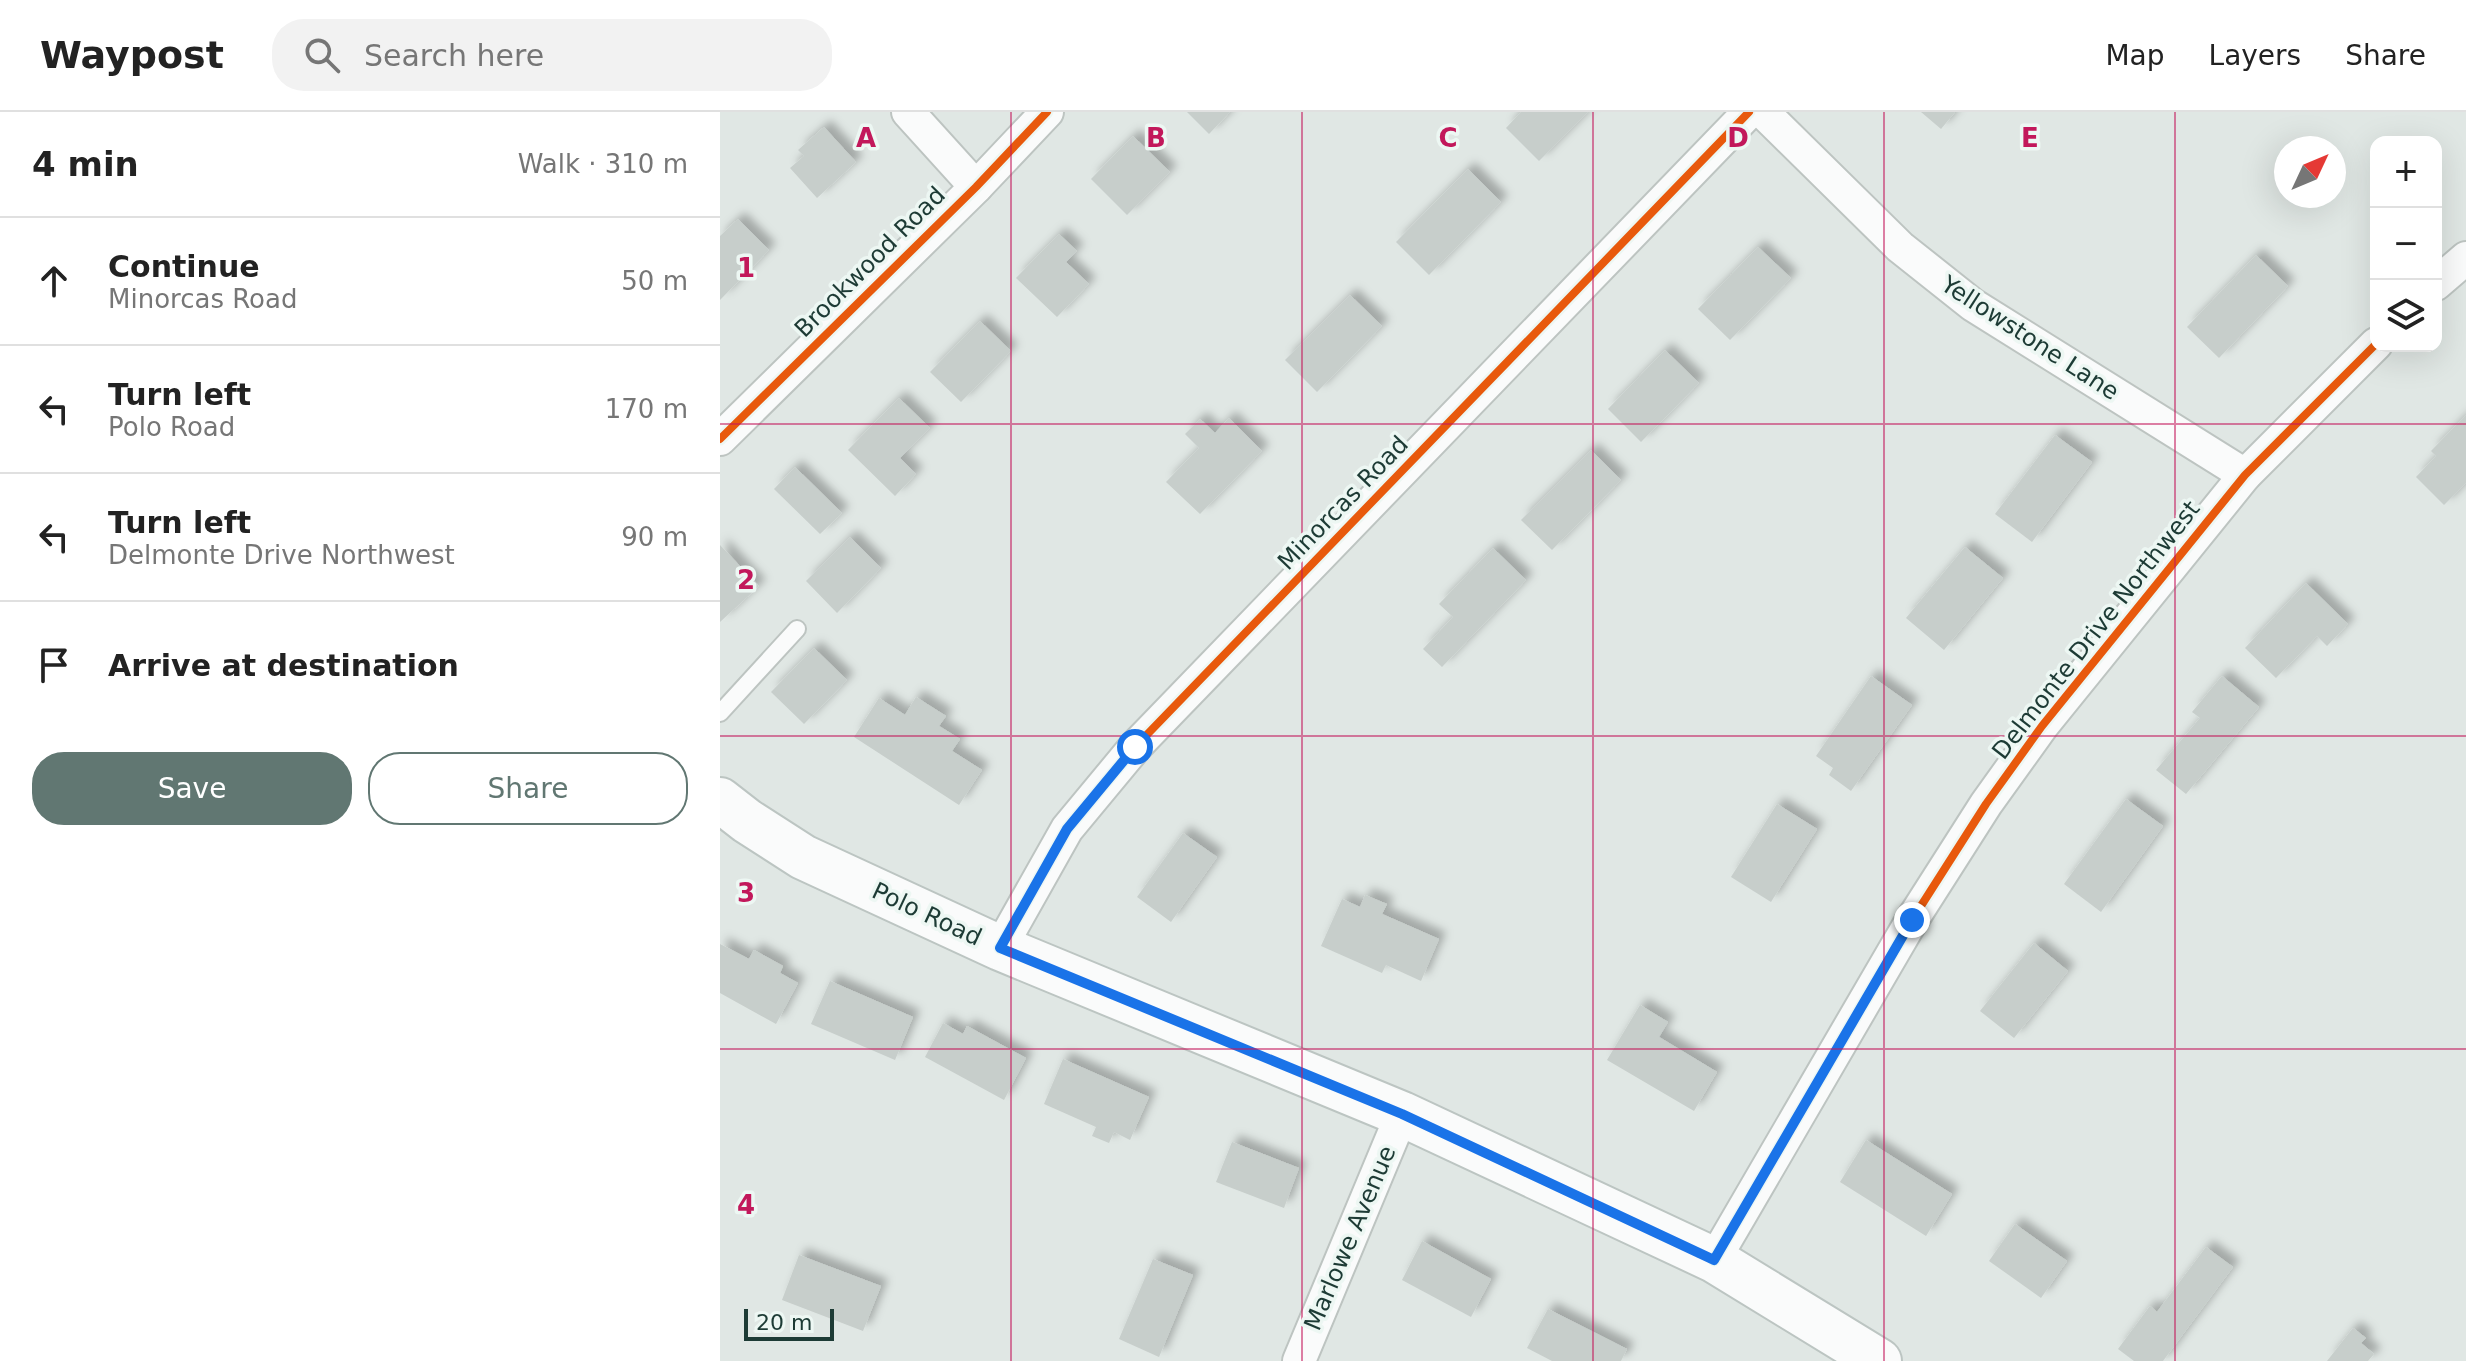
<!DOCTYPE html>
<html lang="en">
<head>
<meta charset="utf-8">
<style>
  body { margin:0; font-family:"DejaVu Sans",sans-serif; background:#f2f2f2; color:#222 }
  .controls { position:absolute; right:24px; top:24px; display:grid; overflow:hidden; border-radius:16px; box-shadow:0 8px 32px #0002 }
  .controls button { width:72px; height:72px; display:grid; place-items:center; padding:0; border:0; border-bottom:2px solid #e0e0e0; background:#fff; color:#222; font:40px sans-serif }
  .compass { position:absolute; left:1554px; top:24px; width:72px; height:72px; border-radius:50%; background:#fff; box-shadow:0 8px 32px #0002; rotate:46deg }
  .scale { position:absolute; left:24px; bottom:20px; width:90px; box-sizing:border-box; padding-left:8px; border:4px solid #1d3b35; border-top:0; font-size:22px; line-height:28px; white-space:nowrap; color:#1d3b35; -webkit-text-stroke:6px #edf7f3; paint-order:stroke }
  .stop { position:absolute; width:24px; height:24px; margin:-18px; border:6px solid #1a73e8; border-radius:50%; background:#fff }
  .stop.end { background:#1a73e8; border-color:#fff; box-shadow:0 2px 8px #0008 }
  .list { margin:0; padding:0; list-style:none }
  h2 { display:flex; justify-content:space-between; align-items:center; height:104px; margin:0; padding:0 32px; font-size:34px }
  h2 small { font-size:26px; font-weight:400; color:#767676 }
  .list li { display:grid; grid-template-columns:52px 1fr auto; gap:24px; align-items:center; box-sizing:border-box; height:128px; padding:0 32px; border-top:2px solid #e0e0e0 }
  .list b { display:block; font-size:30px; white-space:nowrap }
  .list p { margin:0; font-size:26px; white-space:nowrap; color:#767676 }
  .list em { font-size:26px; font-style:normal; color:#767676 }
  .actions { display:flex; gap:16px; padding:24px 32px }
  .actions a { flex:1; padding:18px 0; border:2px solid #617772; border-radius:32px; text-align:center; font-size:28px; color:#617772 }
  .actions .main { background:#617772; color:#fff }
  .icon { flex:none; width:44px; height:44px; fill:none; stroke:currentColor; stroke-width:2; stroke-linecap:round; stroke-linejoin:round }
  .map { position:relative; flex:none; width:1746px; height:1249px; overflow:hidden }
  header { display:flex; align-items:center; gap:48px; box-sizing:border-box; height:112px; padding:0 40px; background:#fff; border-bottom:2px solid #e0e0e0 }
  header strong { font-size:38px }
  nav { display:flex; gap:44px; margin-inline-start:auto; font-size:28px }
  .search { width:560px; height:72px; background:#f2f2f2; display:flex; align-items:center; gap:20px; box-sizing:border-box; padding:0 28px; border-radius:32px; color:#767676; font-size:30px }
  main { display:flex }
  aside { flex:1; background:#fff }
  .map>svg:first-child { display:block }
  .building { fill:#c7cecb; filter:url(#shadow) }
  .lines { fill:none; stroke-linecap:round; stroke-linejoin:round }
  .service-casing { stroke:#bdc4c1; stroke-width:20 }
  .minor-casing { stroke:#bdc4c1; stroke-width:36 }
  .secondary-casing { stroke:#bcc5c2; stroke-width:48 }
  .service { stroke:#fafbfb; stroke-width:16 }
  .minor { stroke:#fafbfb; stroke-width:32 }
  .secondary { stroke:#fafbfb; stroke-width:44 }
  .cycleway-casing { stroke:#edf7f3; stroke-width:13 }
  .cycleway { stroke:#e8590c; stroke-width:8 }
  .route { stroke:#1a73e8; stroke-width:10 }
  .grid { fill:none; stroke:#c2185b; stroke-width:2; stroke-opacity:0.55 }
  .labels { text-anchor:middle; dominant-baseline:central; stroke-width:7; stroke-linejoin:round; paint-order:stroke }
  .street-label { font-size:24px; fill:#1d3b35; stroke:#edf7f3 }
  .grid-label { font-size:26px; text-anchor:middle; font-weight:bold; fill:#c2185b; stroke:#edf7f3; stroke-width:7; stroke-linejoin:round; paint-order:stroke }
</style>
</head>
<body>
<header>
<strong>Waypost</strong>
<div class="search"><svg class="icon" aria-label="search" viewBox="0 0 24 24"><circle cx="10" cy="10" r="6"/><path d="M15 15l6 6"/></svg>Search here</div>
<nav><a>Map</a><a>Layers</a><a>Share</a></nav>
</header>
<main>
<aside>
<h2>4 min<small>Walk · 310 m</small></h2>
<ul class="list">
<li><svg class="icon" aria-label="ahead" viewBox="0 0 24 24"><path d="M12 20V5M6 11l6-6 6 6"/></svg><div><b>Continue</b><p>Minorcas Road</p></div><em>50 m</em></li>
<li><svg class="icon" aria-label="left" viewBox="0 0 24 24"><path d="M17 20v-9H6M10 6l-5 5 5 5"/></svg><div><b>Turn left</b><p>Polo Road</p></div><em>170 m</em></li>
<li><svg class="icon" aria-label="left" viewBox="0 0 24 24"><path d="M17 20v-9H6M10 6l-5 5 5 5"/></svg><div><b>Turn left</b><p>Delmonte Drive Northwest</p></div><em>90 m</em></li>
<li><svg class="icon" aria-label="arrive" viewBox="0 0 24 24"><path d="M6 21V4h12l-3 4 3 4H6"/></svg><div><b>Arrive at destination</b></div></li>
</ul>
<div class="actions"><a class="main">Save</a><a>Share</a></div>
</aside>
<div class="map">
<svg width="1746" height="1249" viewBox="0 0 1746 1249">
  <defs>
    <filter id="shadow"><feDropShadow dx="7" dy="-7" stdDeviation="4" flood-color="#0004"/></filter>
  </defs>
  <rect width="100%" height="100%" fill="#e0e7e4"/>
  <g class="building">
    <polygon points="467,0 510,0 489,22"/>
    <polygon points="801,0 868,0 819,49 786,16"/>
    <polygon points="1201,0 1235,0 1221,17"/>
    <polygon points="104,15 136,50 97,86 70,56 84,44 78,38"/>
    <polygon points="413,24 450,60 407,103 371,67"/>
    <polygon points="748,57 781,90 709,163 676,130"/>
    <polygon points="18,107 49,138 0,188 0,124"/>
    <polygon points="339,122 357,139 346,150 369,172 337,205 296,166"/>
    <polygon points="1038,135 1071,166 1010,228 978,197"/>
    <polygon points="1536,143 1568,174 1499,246 1467,215"/>
    <polygon points="630,183 662,214 597,280 565,248"/>
    <polygon points="260,209 291,239 241,290 210,260"/>
    <polygon points="945,238 979,271 921,330 888,297"/>
    <polygon points="179,286 210,316 180,346 196,362 175,384 128,338"/>
    <polygon points="1746,303 1746,371 1724,393 1696,365 1716,344 1711,339"/>
    <polygon points="509,306 542,339 480,402 446,370 479,336 465,322 480,307 495,321"/>
    <polygon points="1335,323 1372,350 1312,430 1275,402"/>
    <polygon points="871,338 901,368 832,438 801,408"/>
    <polygon points="75,355 122,401 100,422 54,377"/>
    <polygon points="130,425 161,456 117,501 86,469"/>
    <polygon points="0,433 39,474 0,510"/>
    <polygon points="1245,435 1283,466 1224,538 1186,506"/>
    <polygon points="773,436 806,468 722,555 703,537 733,505 719,492"/>
    <polygon points="1586,471 1628,512 1607,534 1597,524 1556,566 1525,536"/>
    <polygon points="94,536 127,568 84,612 51,580"/>
    <polygon points="1151,564 1192,593 1131,679 1109,663 1113,656 1096,644"/>
    <polygon points="1502,564 1539,595 1466,682 1436,658 1480,606 1472,600"/>
    <polygon points="196,585 226,604 219,614 240,627 232,639 262,658 239,693 134,625 159,586 185,603"/>
    <polygon points="1406,687 1443,714 1381,800 1344,772"/>
    <polygon points="1057,692 1097,717 1051,790 1011,765"/>
    <polygon points="463,721 497,745 451,810 417,785"/>
    <polygon points="645,783 667,792 662,802 719,827 701,869 666,853 662,861 601,834 622,787 640,795"/>
    <polygon points="1314,831 1348,859 1294,926 1260,899"/>
    <polygon points="0,832 29,847 34,838 63,854 60,861 78,871 56,912 0,881"/>
    <polygon points="110,869 193,905 175,948 91,912"/>
    <polygon points="920,893 948,910 939,925 997,960 974,999 887,948"/>
    <polygon points="223,911 243,922 247,914 306,946 284,988 205,945"/>
    <polygon points="343,947 429,985 410,1028 394,1020 389,1031 372,1024 376,1015 324,992"/>
    <polygon points="1146,1028 1232,1082 1206,1124 1120,1070"/>
    <polygon points="512,1030 579,1056 564,1096 496,1070"/>
    <polygon points="1295,1112 1347,1149 1321,1186 1269,1149"/>
    <polygon points="702,1129 771,1167 751,1205 682,1168"/>
    <polygon points="1486,1135 1513,1155 1443,1249 1414,1249 1398,1237 1430,1194 1437,1200"/>
    <polygon points="79,1143 161,1174 143,1219 62,1188"/>
    <polygon points="433,1147 473,1163 439,1245 399,1227"/>
    <polygon points="828,1197 907,1237 901,1249 832,1249 807,1236"/>
    <polygon points="1633,1216 1646,1226 1641,1231 1654,1242 1648,1249 1607,1249"/>
  </g>
  <g class="lines">
    <g class="service-casing">
      <polyline id="service" points="0,601 77,517"/>
    </g>
    <g class="minor-casing">
      <g id="minor">
        <polyline points="188,0 256,75"/>
        <polyline points="1043,0 1180,135 1253,193 1525,363"/>
        <polyline points="1716,172 1746,146"/>
        <polyline points="0,327 256,75 327,0"/>
        <polyline points="280,836 347,717 415,635 1029,0"/>
        <polyline points="994,1148 1192,808 1266,692 1322,614 1525,363 1656,232"/>
        <polyline points="579,1249 682,1002"/>
      </g>
    </g>
    <g class="secondary-casing">
      <polyline id="secondary" points="0,688 27,709 83,745 280,836 682,1002 994,1148 1159,1249"/>
    </g>
    <use href="#service" class="service"/>
    <use href="#minor" class="minor"/>
    <use href="#secondary" class="secondary"/>
    <g class="cycleway-casing">
      <g id="cycleway">
        <polyline points="0,327 256,75 327,0"/>
        <polyline points="280,836 347,717 415,635 1029,0"/>
        <polyline points="994,1148 1192,808 1266,692 1322,614 1525,363 1656,232"/>
      </g>
    </g>
    <use href="#cycleway" class="cycleway"/>
  </g>
  <g class="lines">
    <polyline class="route" points="415,635 347,717 280,836 682,1002 994,1148 1192,808"/>
  </g>
  <path class="grid" d="M291,0V1249M582,0V1249M873,0V1249M1164,0V1249M1455,0V1249M0,312H1746M0,624H1746M0,937H1746"/>
  <g class="labels">
    <g class="street-label">
      <text transform="translate(150 150) rotate(-45)">Brookwood Road</text>
      <text transform="translate(1310 226) rotate(33)">Yellowstone Lane</text>
      <text transform="translate(623 391) rotate(-46)">Minorcas Road</text>
      <text transform="translate(1376 518) rotate(-52)">Delmonte Drive Northwest</text>
      <text transform="translate(207 802) rotate(25)">Polo Road</text>
      <text transform="translate(630 1126) rotate(-67)">Marlowe Avenue</text>
    </g>
  </g>
  <g class="grid-label">
    <text x="146" y="35">A</text>
    <text x="436" y="35">B</text>
    <text x="728" y="35">C</text>
    <text x="1018" y="35">D</text>
    <text x="1310" y="35">E</text>
    <text x="26" y="165">1</text>
    <text x="26" y="477">2</text>
    <text x="26" y="790">3</text>
    <text x="26" y="1102">4</text>
  </g>
</svg>
<div class="controls">
<button>+</button>
<button>−</button>
<button><svg class="icon" aria-label="layers" viewBox="0 0 24 24"><path d="M12 4l9 5-9 5-9-5zM3 14l9 5 9-5"/></svg></button>
</div>
<svg class="compass" viewBox="-18 -18 36 36"><path d="M0-13l5 13h-10z" fill="#e53935"/><path d="M0 13l5-13h-10z" fill="#767676"/></svg>
<div class="scale">20 m</div>
<div class="stop" style="left:415px;top:635px"></div>
<div class="stop end" style="left:1192px;top:808px"></div>
</div>
</main>
</body>
</html>
